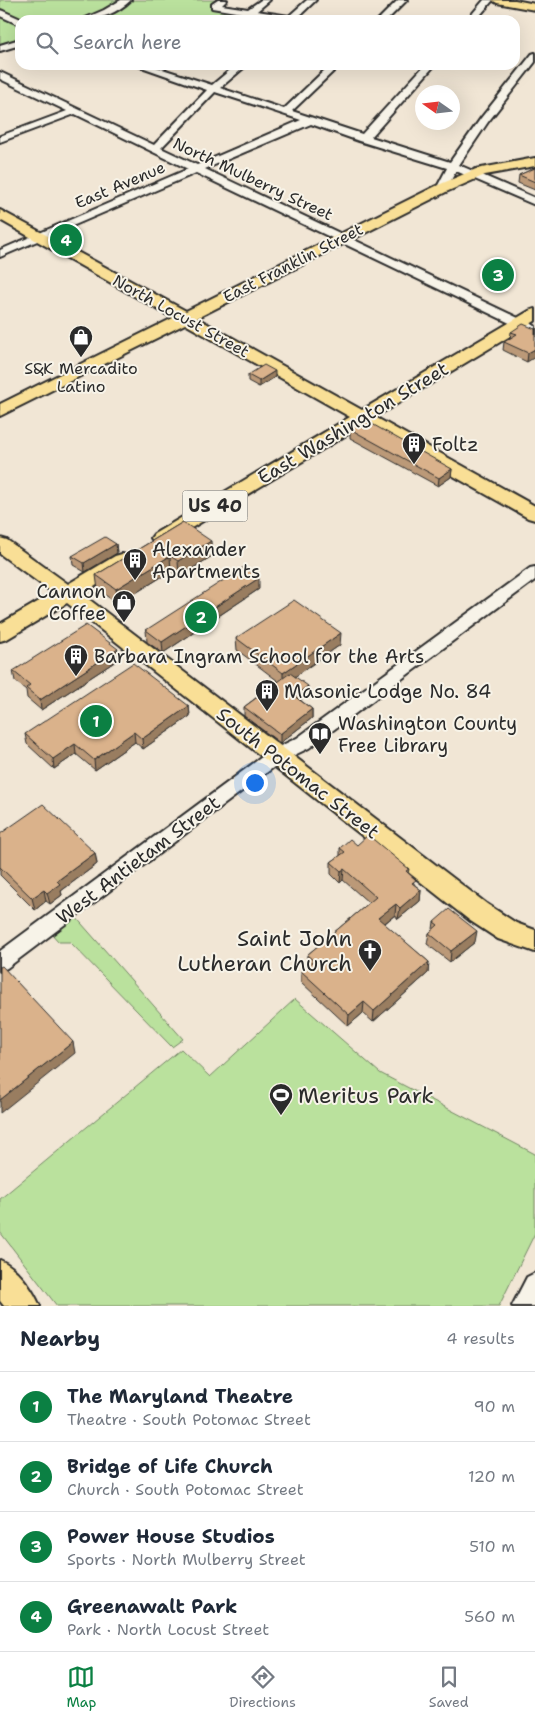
<!DOCTYPE html>
<html lang="en">
<head>
<meta charset="utf-8">
<style>
  body { margin:0; font-family:"Shantell Sans",sans-serif; background:#f6f6f7; color:#1f2937 }
  .compass { position:absolute; left:415px; top:85px; width:45px; height:45px; border-radius:50%; background:#fff; box-shadow:0 5px 20px #0002; rotate:284deg }
  .you { position:absolute; left:254px; top:782px; width:18px; height:18px; margin:-12px; border:4px solid #fff; border-radius:50%; background:#1a73e8; box-shadow:0 0 0 8px #1a73e833 }
  .badge { display:grid; place-items:center; width:32px; height:32px; border-radius:50%; background:#0b8043; color:#fff; font-size:16px; font-weight:700 }
  .pin { position:absolute; translate:-50% -50%; border:2px solid #fff; box-shadow:0 1px 5px #0006 }
  .list { margin:0; padding:0; list-style:none }
  h2 { display:flex; justify-content:space-between; align-items:center; height:65px; margin:0; padding:0 20px; font-size:21px }
  h2 small { font-size:16px; font-weight:400; color:#747a83 }
  .list li { display:grid; grid-template-columns:32px 1fr auto; gap:15px; align-items:center; box-sizing:border-box; height:70px; padding:0 20px; border-top:1px solid #e0e1e3 }
  .list b { display:block; font-size:19px; white-space:nowrap }
  .list p { margin:0; font-size:16px; white-space:nowrap; color:#747a83 }
  .list em { font-size:16px; font-style:normal; color:#747a83 }
  .icon { flex:none; width:28px; height:28px; fill:none; stroke:currentColor; stroke-width:2; stroke-linecap:round; stroke-linejoin:round }
  .map { position:relative; flex:none; width:535px; height:1306px; overflow:hidden }
  .search { position:absolute; background:#fff; box-shadow:0 5px 20px #0002; left:15px; right:15px; top:15px; height:55px; display:flex; align-items:center; gap:12px; box-sizing:border-box; padding:0 18px; border-radius:15px; color:#747a83; font-size:19px }
  .sheet { height:345px; background:#fff }
  nav { display:flex; justify-content:space-around; align-items:center; box-sizing:border-box; height:70px; border-top:1px solid #e0e1e3; background:#fff; font-size:14px; color:#747a83 }
  nav a { display:grid; justify-items:center; gap:2px }
  nav .on { color:#0b8043 }
  .map>svg:first-child { display:block }
  .green { fill:#bae19d; stroke:#728664 }
  .lines { fill:none; stroke-linecap:round; stroke-linejoin:round }
  .minor-casing { stroke:#2b2b2b; stroke-width:4 }
  .major-casing { stroke:#2b2b2b; stroke-width:4 }
  .minor { fill:#f7f3e8; fill-rule:evenodd }
  .major { fill:#f9df96; fill-rule:evenodd }
  .wall { fill:#bb9978; stroke:#2b2b2b }
  .shaded-wall { fill:#997d61; stroke:#2b2b2b }
  .building { fill:#dab28b; stroke:#2b2b2b }
  .labels { text-anchor:middle; dominant-baseline:central; stroke-width:4; stroke-linejoin:round; paint-order:stroke }
  .far-street-label { font-size:16px; fill:#2b2b2b; stroke:#f7f3e8 }
  .far-poi-label { font-size:16px; fill:#2b2b2b; stroke:#f7f3e8 }
  .shield { fill:#f7f3e8; stroke:#686764; stroke-width:1 }
  .shield-label { font-size:18px; font-weight:bold; fill:#2b2b2b }
  .street-label { font-size:19px; fill:#2b2b2b; stroke:#f7f3e8 }
  .poi-label { font-size:19px; fill:#2b2b2b; stroke:#f7f3e8; text-anchor:start }
  .near-poi-label { font-size:22px; fill:#2b2b2b; stroke:#f7f3e8; text-anchor:end }
</style>
</head>
<body>
<div class="map">
<svg width="535" height="1306" viewBox="0 0 535 1306">
  <rect width="100%" height="100%" fill="#f1e6d5"/>
  <filter id="ink" filterUnits="userSpaceOnUse"><feTurbulence type="fractalNoise" baseFrequency=".02" numOctaves="2"/><feDisplacementMap in="SourceGraphic" scale="10" xChannelSelector="R" yChannelSelector="G"/><feConvolveMatrix kernelMatrix="1 2 1 2 8 2 1 2 1" color-interpolation-filters="sRGB"/></filter>
  <g filter="url(#ink)">
    <g class="green">
      <polygon points="0,0 219,0 211,6 247,13 236,20 20,20 20,39 0,45"/>
      <polygon points="74,915 183,1039 172,1047 70,942 59,942 50,932"/>
      <polygon points="295,999 380,1073 535,1154 535,1233 499,1306 57,1306 0,1232 0,1199 181,1049 210,1077"/>
    </g>
    <g class="lines">
      <g class="minor-casing">
        <g id="minor">
          <path d="M121,0H131C118,13 99,20 81,20L104,10Z"/>
          <polygon points="218,0 227,0 222,5 248,9 261,0 270,0 257,11 289,16 307,0 316,0 295,20 282,20 212,8 212,4"/>
          <polygon points="398,0 407,0 387,20 378,20"/>
          <polygon points="484,0 493,0 476,20 467,20"/>
          <polygon points="0,10 3,11 23,20 20,20 20,25 0,16"/>
          <polygon points="20,39 20,45 0,51 0,45"/>
          <path d="M535,53V62L488,122L459,165L535,198V205L456,171L445,191H437L436,189L447,168L359,141L311,124L205,169L535,326V335L196,173L0,257V250L188,169L75,114L0,142V136L67,111L0,79V72L154,145L207,90L136,65H150L212,85L236,65H247L220,88L284,109L330,65H340L292,111L362,134L425,65H435L371,137L450,162L481,118L532,54ZM215,92L301,120L197,165L161,148Z"/>
          <polygon points="535,567 535,580 309,748 282,761 7,968 0,971 0,951 270,751 297,738 530,568"/>
          <polygon points="535,1273 535,1306 512,1306 527,1277"/>
        </g>
      </g>
      <g class="major-casing">
        <g id="major">
          <polygon points="492,0 515,0 535,4 535,10 497,3"/>
          <polygon points="535,158 535,166 485,175 446,192 197,318 362,410 529,311 535,309 535,321 375,417 535,506 535,520 528,518 363,425 168,542 161,544 154,542 151,538 154,534 350,417 185,324 0,416 0,404 173,318 0,220 0,210 186,311 436,186 476,169"/>
          <polygon points="0,538 7,540 68,584 115,556 122,554 129,556 132,561 129,566 82,594 487,904 516,923 535,930 535,952 498,939 469,920 67,603 7,639 0,641 0,624 53,593 0,554"/>
          <path d="M0,1260C18,1268 32,1288 40,1306H4L0,1301Z"/>
        </g>
      </g>
      <use href="#minor" class="minor"/>
      <use href="#major" class="major"/>
    </g>
    <g class="wall">
      <polygon points="535,168 535,190 518,183 519,175"/>
      <polygon points="535,329 527,362 503,350 504,342 510,339 511,332"/>
      <polygon points="248,375 275,377 259,387 248,381"/>
      <polygon points="350,429 452,469 451,477 438,486 350,438"/>
      <polygon points="183,522 212,556 179,577 171,571 118,604 98,590 96,575"/>
      <polygon points="116,544 117,553 85,572 73,565 72,556"/>
      <polygon points="259,589 163,653 147,642 146,630"/>
      <polygon points="236,638 340,645 295,676 308,694 300,700 312,709 312,718 280,743 244,716 244,707 278,681 237,650"/>
      <polygon points="118,649 119,659 41,710 27,698 26,690 15,681 13,671"/>
      <polygon points="189,706 190,716 143,749 135,742 95,770 76,754 54,769 27,744 25,734"/>
      <polygon points="0,834 95,853 97,864 61,891 62,895 50,904 46,901 35,910 0,875"/>
      <polygon points="357,845 409,869 408,873 415,885 421,890 420,901 398,919 395,915 384,924 429,962 428,973 373,1022 363,1013 348,1026 301,982 301,971 307,966 306,966 307,955 369,903 343,880 340,883 331,874 331,862 340,856 340,848"/>
      <polygon points="434,922 475,942 450,962 427,944 429,933 433,929"/>
    </g>
    <g class="shaded-wall">
      <polygon points="535,349 535,357 527,362 528,353"/>
      <polygon points="275,371 275,377 259,387 259,381"/>
      <polygon points="452,469 451,477 438,486 439,478"/>
      <polygon points="211,541 212,556 179,577 178,561"/>
      <polygon points="116,544 117,553 85,572 84,563"/>
      <polygon points="170,556 171,571 118,604 116,589"/>
      <polygon points="259,578 259,589 163,653 162,642"/>
      <polygon points="341,633 340,645 283,685 283,673"/>
      <polygon points="118,649 119,659 41,710 40,700"/>
      <polygon points="308,686 308,694 294,705 294,696"/>
      <polygon points="189,706 190,716 143,749 142,739"/>
      <polygon points="312,709 312,718 280,743 280,734"/>
      <polygon points="134,732 135,742 95,770 94,760"/>
      <polygon points="75,744 76,754 54,769 53,759"/>
      <polygon points="95,853 97,864 61,891 62,895 50,904 47,893 57,881"/>
      <polygon points="344,869 343,880 340,883 341,871"/>
      <polygon points="44,890 46,901 35,910 32,898"/>
      <polygon points="421,890 420,901 398,919 400,908"/>
      <polygon points="396,904 395,915 377,929 378,918"/>
      <polygon points="477,931 475,942 450,962 451,951"/>
      <polygon points="429,962 428,973 373,1022 374,1011"/>
      <polygon points="364,1002 363,1013 348,1026 349,1015"/>
      <polygon points="73,1042 75,1053 0,1113 0,1100"/>
    </g>
    <g class="building">
      <polygon points="535,168 535,182 519,175"/>
      <polygon points="523,324 535,329 535,349 528,353 504,342 517,334 511,332"/>
      <polygon points="264,365 275,371 259,381 248,375"/>
      <polygon points="365,420 452,469 439,478 350,429"/>
      <polygon points="183,522 211,541 178,561 170,556 116,589 96,575"/>
      <polygon points="105,537 116,544 84,563 72,556"/>
      <polygon points="244,567 259,578 162,642 146,630"/>
      <polygon points="294,600 341,633 283,673 236,638"/>
      <polygon points="86,625 118,649 40,700 26,688 30,685 13,671"/>
      <polygon points="133,663 189,706 142,739 134,732 94,760 75,744 53,759 25,734"/>
      <polygon points="290,673 308,686 294,696 312,709 280,734 244,707"/>
      <polygon points="43,804 95,853 57,881 60,884 47,893 44,890 32,898 0,867 0,834"/>
      <polygon points="368,835 409,869 406,871 416,880 412,883 421,890 400,908 396,904 378,918 429,962 374,1011 364,1002 349,1015 301,971 314,961 307,955 376,897 344,869 341,871 331,862 345,852 340,848 350,839 357,845"/>
      <polygon points="449,909 477,931 451,951 429,933 438,925 434,922"/>
      <polygon points="2,966 73,1042 0,1100 0,967"/>
    </g>
  </g>
  <defs>
    <g id="shop-pin" transform="scale(1.25)"><path d="M0 17L-7.5 6A9.5 9.5 0 1 1 7.5 6Z" fill="#2b2b2b" stroke="#f7f3e8"/><path d="M-5-2.5h2.3a2.7 3.5 0 0 1 5.4 0H5L5.5 6h-11ZM-1.5-2.5h3a1.5 2.3 0 0 0-3 0Z" fill="#fff"/></g>
    <g id="building-pin" transform="scale(1.25)"><path d="M0 17L-7.5 6A9.5 9.5 0 1 1 7.5 6Z" fill="#2b2b2b" stroke="#f7f3e8"/><path d="M-4-6H4V6H1V3H-1V6H-4ZM-2.5-4.3h1.7v1.8h-1.7ZM.8-4.3h1.7v1.8H.8ZM-2.5-1h1.7V.8h-1.7ZM.8-1h1.7V.8H.8Z" fill="#fff"/></g>
    <g id="library-pin" transform="scale(1.25)"><path d="M0 17L-7.5 6A9.5 9.5 0 1 1 7.5 6Z" fill="#2b2b2b" stroke="#f7f3e8"/><path d="M-6-4Q-3-5.5-.7-3.5V5Q-3 3-6 4ZM6-4Q3-5.5 .7-3.5V5Q3 3 6 4Z" fill="#fff"/></g>
    <g id="church-pin" transform="scale(1.25)"><path d="M0 17L-7.5 6A9.5 9.5 0 1 1 7.5 6Z" fill="#2b2b2b" stroke="#f7f3e8"/><path d="M-1.2-6h2.4v3.5h3.3v2.4h-3.3V6h-2.4V-.1h-3.3v-2.4h3.3Z" fill="#fff"/></g>
    <g id="stadium-pin" transform="scale(1.25)"><path d="M0 17L-7.5 6A9.5 9.5 0 1 1 7.5 6Z" fill="#2b2b2b" stroke="#f7f3e8"/><path d="M0-5a6.5 5 0 1 0 0 10a6.5 5 0 1 0 0-10ZM-3.5-1.8h7v3.6h-7Z" fill="#fff"/></g>
  </defs>
  <g fill-rule="evenodd">
    <use href="#shop-pin" x="81" y="337"/>
    <use href="#building-pin" x="414" y="444"/>
    <use href="#building-pin" x="135" y="560"/>
    <use href="#shop-pin" x="124" y="602"/>
    <use href="#building-pin" x="76" y="656"/>
    <use href="#building-pin" x="267" y="691"/>
    <use href="#library-pin" x="320" y="734"/>
    <use href="#church-pin" x="370" y="951"/>
    <use href="#stadium-pin" x="281" y="1095"/>
  </g>
  <g class="labels">
    <g class="far-street-label">
      <text transform="translate(253 179) rotate(25)">North Mulberry Street</text>
      <text transform="translate(120 185) rotate(-23)">East Avenue</text>
      <text transform="translate(293 263) rotate(-27)">East Franklin Street</text>
      <text transform="translate(181 316) rotate(29)">North Locust Street</text>
    </g>
    <g class="far-poi-label">
      <text x="81" y="368">S&amp;K Mercadito<tspan x="81" dy="18">Latino</tspan></text>
    </g>
    <rect class="shield" x="182.5" y="490.5" width="65" height="31" rx="4"/>
    <g class="shield-label">
      <text x="215" y="506">US 40</text>
    </g>
    <g class="street-label">
      <text transform="translate(353 423) rotate(-31)">East Washington Street</text>
      <text transform="translate(298 773) rotate(38)">South Potomac Street</text>
      <text transform="translate(138 860) rotate(-37)">West Antietam Street</text>
    </g>
    <g class="poi-label">
      <text x="432" y="444">Foltz</text>
      <text x="152" y="549">Alexander<tspan x="152" dy="22">Apartments</tspan></text>
      <text x="106" y="591" text-anchor="end">Cannon<tspan x="106" dy="22">Coffee</tspan></text>
      <text x="94" y="656">Barbara Ingram School for the Arts</text>
      <text x="284" y="691">Masonic Lodge No. 84</text>
      <text x="338" y="723">Washington County<tspan x="338" dy="22">Free Library</tspan></text>
    </g>
    <g class="near-poi-label">
      <text x="352" y="938">Saint John<tspan x="352" dy="25">Lutheran Church</tspan></text>
      <text x="298" y="1095" text-anchor="start">Meritus Park</text>
    </g>
  </g>
</svg>
<svg class="compass" viewBox="-18 -18 36 36"><path d="M0-13l5 13h-10z" fill="#e53935"/><path d="M0 13l5-13h-10z" fill="#747a83"/></svg>
<div class="you"></div>
<div class="pin badge" style="left:96px;top:721px">1</div>
<div class="pin badge" style="left:201px;top:617px">2</div>
<div class="pin badge" style="left:498px;top:275px">3</div>
<div class="pin badge" style="left:66px;top:240px">4</div>
<div class="search"><svg class="icon" aria-label="search" viewBox="0 0 24 24"><circle cx="10" cy="10" r="6"/><path d="M15 15l6 6"/></svg>Search here</div>
</div>
<section class="sheet">
<h2>Nearby<small>4 results</small></h2>
<ul class="list">
<li><span class="badge">1</span><div><b>The Maryland Theatre</b><p>Theatre · South Potomac Street</p></div><em>90 m</em></li>
<li><span class="badge">2</span><div><b>Bridge of Life Church</b><p>Church · South Potomac Street</p></div><em>120 m</em></li>
<li><span class="badge">3</span><div><b>Power House Studios</b><p>Sports · North Mulberry Street</p></div><em>510 m</em></li>
<li><span class="badge">4</span><div><b>Greenawalt Park</b><p>Park · North Locust Street</p></div><em>560 m</em></li>
</ul>
</section>
<nav>
<a class="on"><svg class="icon" aria-label="map" viewBox="0 0 24 24"><path d="M3 6l6-2 6 2 6-2v14l-6 2-6-2-6 2zM9 4v14M15 6v14"/></svg>Map</a>
<a><svg class="icon" aria-label="directions" viewBox="0 0 24 24"><path d="M12 3l9 9-9 9-9-9zM9 14v-3h6M13 9l2 2-2 2"/></svg>Directions</a>
<a><svg class="icon" aria-label="saved" viewBox="0 0 24 24"><path d="M7 4h10v16l-5-4-5 4z"/></svg>Saved</a>
</nav>
</body>
</html>
